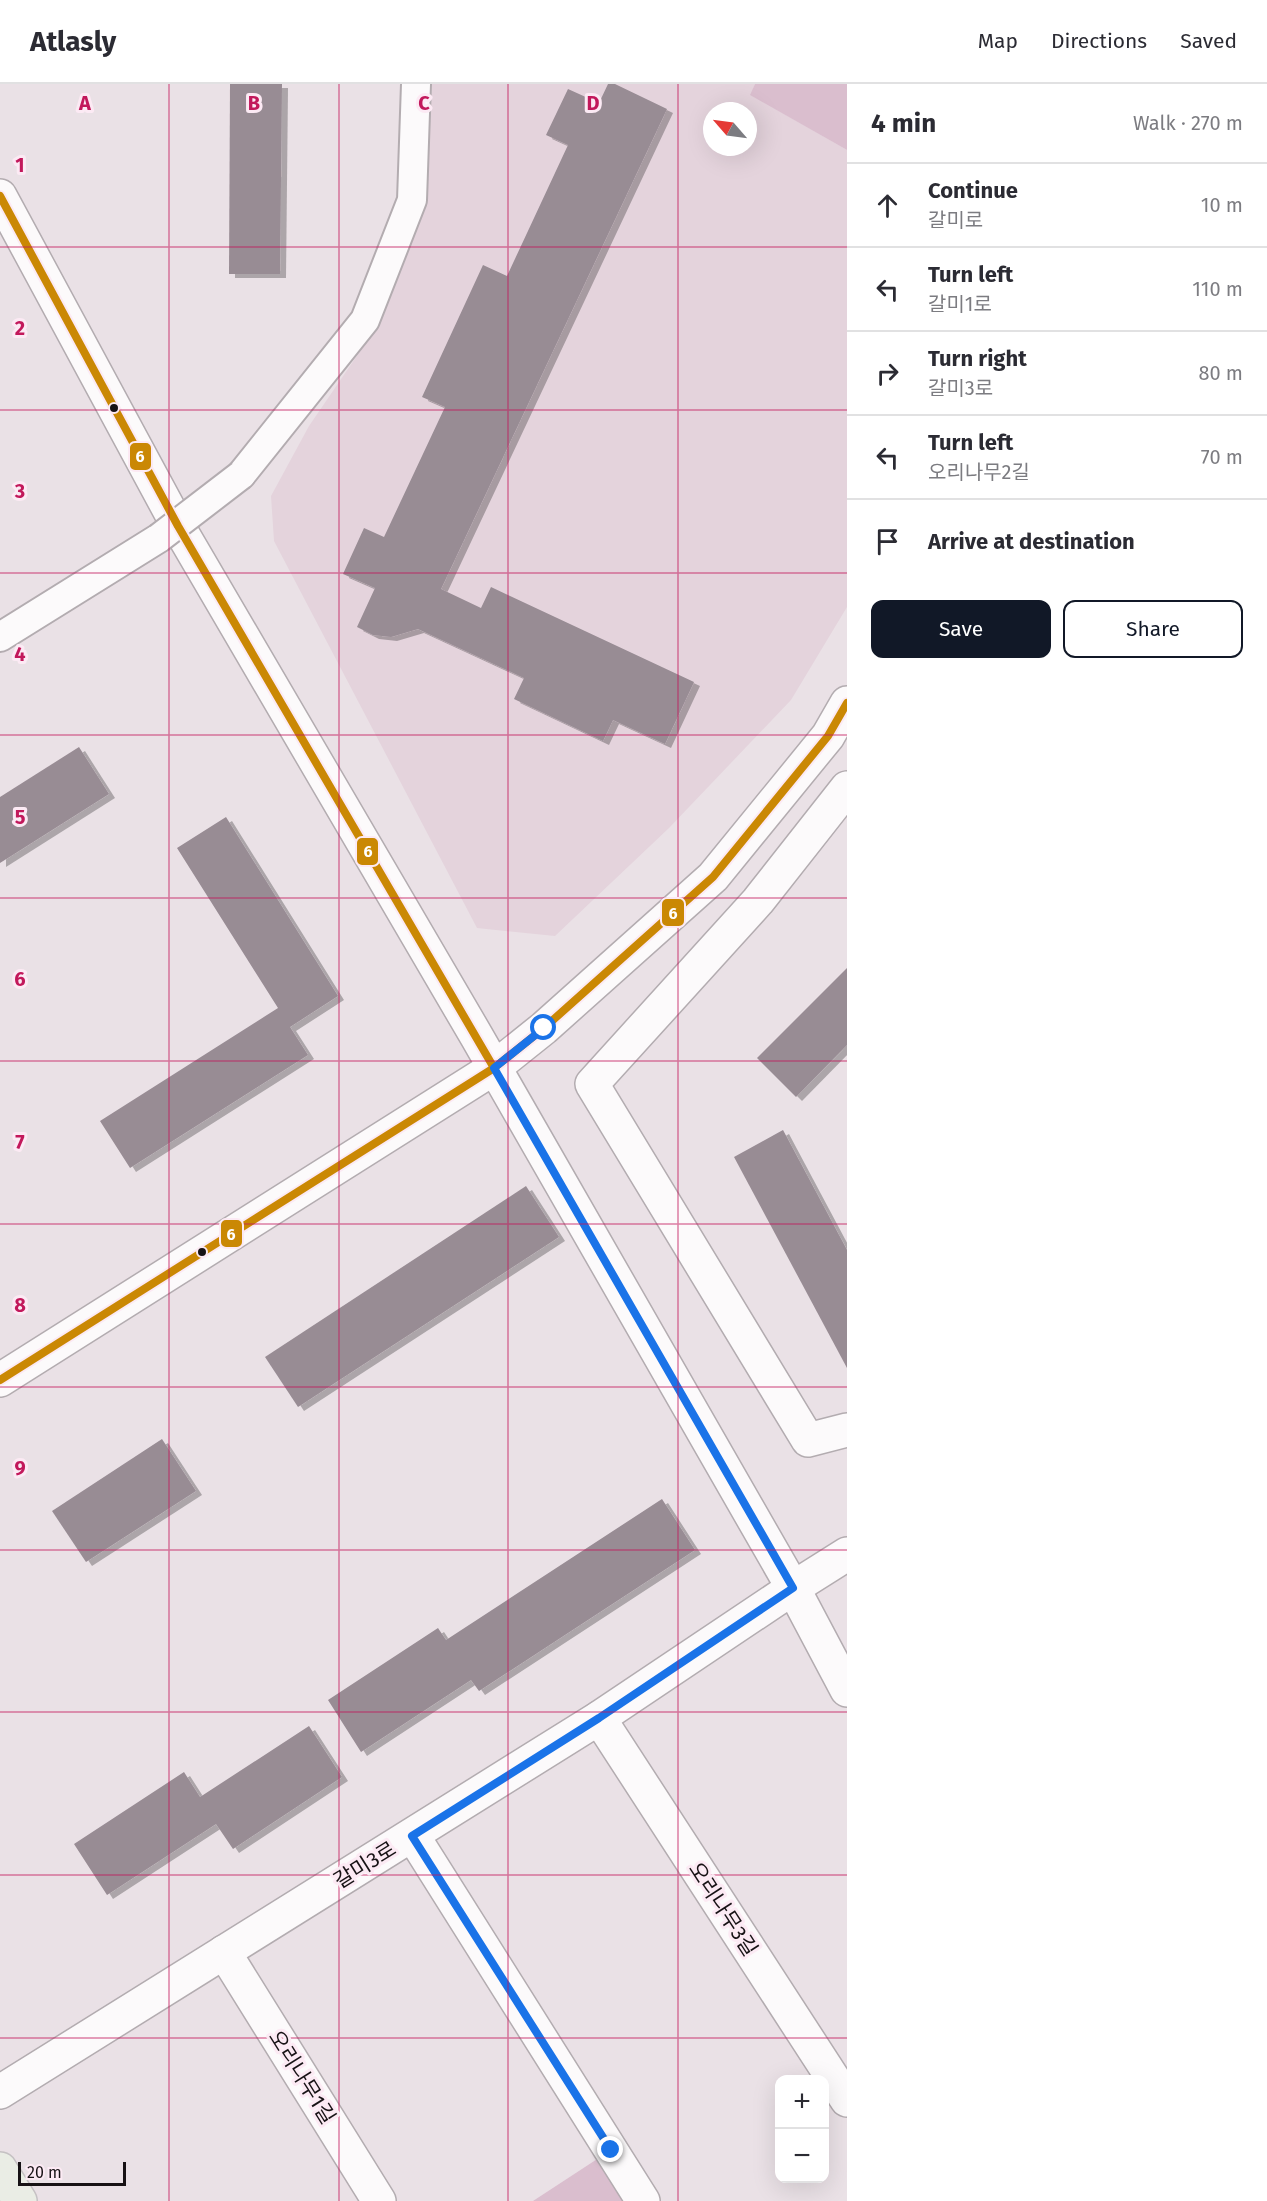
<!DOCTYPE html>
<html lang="en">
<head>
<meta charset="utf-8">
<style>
  body { margin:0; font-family:"Fira Sans","Noto Sans KR",sans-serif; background:#f2f2f3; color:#2b2b33 }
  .controls { position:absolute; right:18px; bottom:18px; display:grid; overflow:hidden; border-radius:12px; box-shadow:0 6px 24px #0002 }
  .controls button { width:54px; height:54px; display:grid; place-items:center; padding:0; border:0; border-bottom:2px solid #e1e1e2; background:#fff; color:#2b2b33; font:30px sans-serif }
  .compass { position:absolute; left:703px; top:18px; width:54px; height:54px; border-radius:50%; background:#fff; box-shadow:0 6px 24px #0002; rotate:298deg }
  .scale { position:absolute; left:18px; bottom:15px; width:108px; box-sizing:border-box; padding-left:6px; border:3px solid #171215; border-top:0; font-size:16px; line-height:21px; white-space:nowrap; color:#171215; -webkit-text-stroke:4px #fceaf4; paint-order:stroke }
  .stop { position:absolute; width:18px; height:18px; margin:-14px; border:4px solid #1a73e8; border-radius:50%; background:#fff }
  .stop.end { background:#1a73e8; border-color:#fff; box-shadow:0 2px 6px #0008 }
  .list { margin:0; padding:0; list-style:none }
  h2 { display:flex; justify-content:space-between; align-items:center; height:78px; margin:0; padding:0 24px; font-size:26px }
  h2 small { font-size:20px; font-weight:400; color:#7c7c81 }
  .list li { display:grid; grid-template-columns:39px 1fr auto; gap:18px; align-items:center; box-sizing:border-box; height:84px; padding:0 24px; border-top:2px solid #e1e1e2 }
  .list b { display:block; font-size:22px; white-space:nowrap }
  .list p { margin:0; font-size:20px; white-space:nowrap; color:#7c7c81 }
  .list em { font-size:20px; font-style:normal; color:#7c7c81 }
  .actions { display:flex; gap:12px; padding:18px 24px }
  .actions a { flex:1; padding:14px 0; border:2px solid #111827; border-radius:12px; text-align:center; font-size:21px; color:#111827 }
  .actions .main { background:#111827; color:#fff }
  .icon { flex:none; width:33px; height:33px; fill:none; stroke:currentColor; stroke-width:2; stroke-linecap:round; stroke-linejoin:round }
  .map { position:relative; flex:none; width:847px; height:2117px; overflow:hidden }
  header { display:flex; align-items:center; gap:36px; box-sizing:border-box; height:84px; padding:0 30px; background:#fff; border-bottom:2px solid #e1e1e2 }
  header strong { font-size:28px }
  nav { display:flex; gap:33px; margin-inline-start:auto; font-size:21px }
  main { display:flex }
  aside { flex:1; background:#fff }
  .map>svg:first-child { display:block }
  .built { fill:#e4d3dc; fill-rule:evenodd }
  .green { fill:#dabece }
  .building { fill:#988c94; filter:url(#shadow) }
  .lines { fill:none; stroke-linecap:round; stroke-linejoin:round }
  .pedestrian-casing { stroke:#b3acb0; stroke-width:32 }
  .minor-casing { stroke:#b3acb0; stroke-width:36 }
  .tertiary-casing { stroke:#b3acb0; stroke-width:36 }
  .primary-casing { stroke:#c5c1c3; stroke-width:36 }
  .pedestrian { stroke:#fcfafb; stroke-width:28 }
  .minor { stroke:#fcfafb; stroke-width:33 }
  .tertiary { stroke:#fcfafb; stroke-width:33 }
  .primary { stroke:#eaede5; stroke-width:33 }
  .pedestrian-bridge-casing { stroke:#b3acb0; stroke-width:32; stroke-linecap:butt }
  .pedestrian-bridge { stroke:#fcfafb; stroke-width:28 }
  .bus-1-casing { stroke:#fceaf4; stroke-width:12 }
  .bus-1 { stroke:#ca8804; stroke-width:8 }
  .route { stroke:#1a73e8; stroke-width:8 }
  .grid { fill:none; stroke:#c2185b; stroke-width:1.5; stroke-opacity:0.55 }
  .bus-dot { fill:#171215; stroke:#fceaf4; stroke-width:2 }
  .labels { text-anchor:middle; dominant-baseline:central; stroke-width:6; stroke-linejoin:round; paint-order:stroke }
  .street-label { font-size:21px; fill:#171215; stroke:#fceaf4 }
  .grid-label { font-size:20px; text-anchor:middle; font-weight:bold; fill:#c2185b; stroke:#fceaf4; stroke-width:6; stroke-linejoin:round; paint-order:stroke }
  .line-badge { stroke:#fceaf4; stroke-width:2 }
  .badge-label { font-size:16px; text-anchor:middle; font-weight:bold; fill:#fff }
</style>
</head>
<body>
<header>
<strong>Atlasly</strong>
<nav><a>Map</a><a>Directions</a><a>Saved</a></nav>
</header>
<main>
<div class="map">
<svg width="847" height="2117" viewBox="0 0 847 2117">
  <defs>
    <filter id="shadow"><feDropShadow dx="6" dy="4" stdDeviation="0" flood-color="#0004"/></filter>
  </defs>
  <rect width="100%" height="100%" fill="#eae1e6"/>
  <path class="built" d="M432,0H755L751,11L847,66V523L791,616L669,744L555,852L477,844L274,457L271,412L309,342L378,241L422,128ZM712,27H748V63H712Z"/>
  <g class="green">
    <polygon points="755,0 847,0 847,66 750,11"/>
    <polygon points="611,2066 643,2117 533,2117"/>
  </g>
  <g class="building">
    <polygon points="230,0 282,0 280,190 229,190"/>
    <polygon points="608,0 615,0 667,25 441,505 481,524 491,503 694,598 665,660 613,636 603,657 514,615 524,594 418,545 391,553 373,551 357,543 375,504 343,490 364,444 384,453 445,323 422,313 483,181 507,192 568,61 546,51 568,5 599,19"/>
    <polygon points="79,663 109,710 0,779 0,713"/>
    <polygon points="226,733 338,912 290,943 308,971 130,1084 100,1037 278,924 177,764"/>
    <polygon points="847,884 847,961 796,1013 757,974"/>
    <polygon points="783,1046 847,1166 847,1284 734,1073"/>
    <polygon points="526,1102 559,1153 298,1323 265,1273"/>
    <polygon points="162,1355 196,1407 86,1478 52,1427"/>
    <polygon points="662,1415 695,1466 479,1607 471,1596 361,1668 328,1616 438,1544 446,1556"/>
    <polygon points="309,1642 342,1693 233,1765 216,1740 107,1811 74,1760 184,1688 200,1713"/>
  </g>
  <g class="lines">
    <g class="pedestrian-casing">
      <g id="pedestrian">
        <polyline points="241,391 365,236 412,116 416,0"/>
        <polyline points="0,553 159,454"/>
      </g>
    </g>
    <g class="minor-casing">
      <g id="minor">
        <polyline points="0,112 178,442 477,953 793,1504 847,1606"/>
        <polyline points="847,704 758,817 592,1000 808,1356 847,1346"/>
        <polyline points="599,1634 847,2016"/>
        <polyline points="413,1752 643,2117"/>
        <polyline points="224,1868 379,2117"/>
        <polyline points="0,2008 599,1634 793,1504 847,1470"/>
      </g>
    </g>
    <g class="tertiary-casing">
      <polyline id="tertiary" points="0,1296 494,984 544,944 713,793 828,652 847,619"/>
    </g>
    <g class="primary-casing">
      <polyline id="primary" points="0,2085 20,2117"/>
    </g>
    <use href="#pedestrian" class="pedestrian"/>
    <use href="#minor" class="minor"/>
    <use href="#tertiary" class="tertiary"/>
    <use href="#primary" class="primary"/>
    <g class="pedestrian-bridge-casing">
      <polyline id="pedestrian-bridge" points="159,454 241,391"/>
    </g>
    <use href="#pedestrian-bridge" class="pedestrian-bridge"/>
    <g class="bus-1-casing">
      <g id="bus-1">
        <polyline points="0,112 178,442 494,984"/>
        <polyline points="0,1296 494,984 544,944 713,793 828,652 847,619"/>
      </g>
    </g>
    <use href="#bus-1" class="bus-1"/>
  </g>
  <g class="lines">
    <polyline class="route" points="544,944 494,984 793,1504 599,1634 412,1752 611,2066"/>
  </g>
  <path class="grid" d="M169,0V2117M339,0V2117M508,0V2117M678,0V2117M0,163H847M0,326H847M0,489H847M0,651H847M0,814H847M0,977H847M0,1140H847M0,1303H847M0,1466H847M0,1628H847M0,1791H847M0,1954H847"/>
  <g class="bus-dot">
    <circle cx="114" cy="324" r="5"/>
    <circle cx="202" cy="1168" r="5"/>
  </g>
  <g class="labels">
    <g class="street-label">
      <text transform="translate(365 1781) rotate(-32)">갈미3로</text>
      <text transform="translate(723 1825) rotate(57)">오리나무3길</text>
      <text transform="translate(302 1993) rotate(58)">오리나무1길</text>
    </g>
  </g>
  <g class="grid-label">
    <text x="85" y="26">A</text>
    <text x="254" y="26">B</text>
    <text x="424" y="26">C</text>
    <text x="593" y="26">D</text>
    <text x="20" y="88">1</text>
    <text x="20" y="251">2</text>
    <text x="20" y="414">3</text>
    <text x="20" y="577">4</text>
    <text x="20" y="740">5</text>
    <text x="20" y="902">6</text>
    <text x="20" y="1065">7</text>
    <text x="20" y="1228">8</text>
    <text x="20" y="1391">9</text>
  </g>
  <g class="line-badge">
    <rect x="129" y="358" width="23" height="29" rx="6" fill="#ca8804"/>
    <rect x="356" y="753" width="23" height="29" rx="6" fill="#ca8804"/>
    <rect x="661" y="814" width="24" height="29" rx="6" fill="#ca8804"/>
    <rect x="220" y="1135" width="23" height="29" rx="6" fill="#ca8804"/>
  </g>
  <g class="badge-label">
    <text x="140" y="378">6</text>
    <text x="368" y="773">6</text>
    <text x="673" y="835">6</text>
    <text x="231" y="1156">6</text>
  </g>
</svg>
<div class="controls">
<button>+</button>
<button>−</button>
</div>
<svg class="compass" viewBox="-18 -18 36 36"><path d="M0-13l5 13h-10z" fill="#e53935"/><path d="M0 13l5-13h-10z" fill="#7c7c81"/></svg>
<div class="scale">20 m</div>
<div class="stop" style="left:544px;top:944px"></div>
<div class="stop end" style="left:611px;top:2066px"></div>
</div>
<aside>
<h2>4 min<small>Walk · 270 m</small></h2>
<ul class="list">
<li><svg class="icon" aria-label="ahead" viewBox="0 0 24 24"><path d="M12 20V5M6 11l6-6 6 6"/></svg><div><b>Continue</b><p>갈미로</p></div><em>10 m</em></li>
<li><svg class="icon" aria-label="left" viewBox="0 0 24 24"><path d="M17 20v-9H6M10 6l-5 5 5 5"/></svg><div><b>Turn left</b><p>갈미1로</p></div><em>110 m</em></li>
<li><svg class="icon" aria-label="right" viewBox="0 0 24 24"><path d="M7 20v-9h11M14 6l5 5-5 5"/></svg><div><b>Turn right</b><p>갈미3로</p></div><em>80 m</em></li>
<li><svg class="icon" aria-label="left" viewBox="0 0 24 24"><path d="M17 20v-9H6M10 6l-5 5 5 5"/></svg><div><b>Turn left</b><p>오리나무2길</p></div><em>70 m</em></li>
<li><svg class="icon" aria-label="arrive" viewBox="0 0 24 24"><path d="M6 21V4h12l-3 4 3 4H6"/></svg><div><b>Arrive at destination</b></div></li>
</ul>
<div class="actions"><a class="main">Save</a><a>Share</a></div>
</aside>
</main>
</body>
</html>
